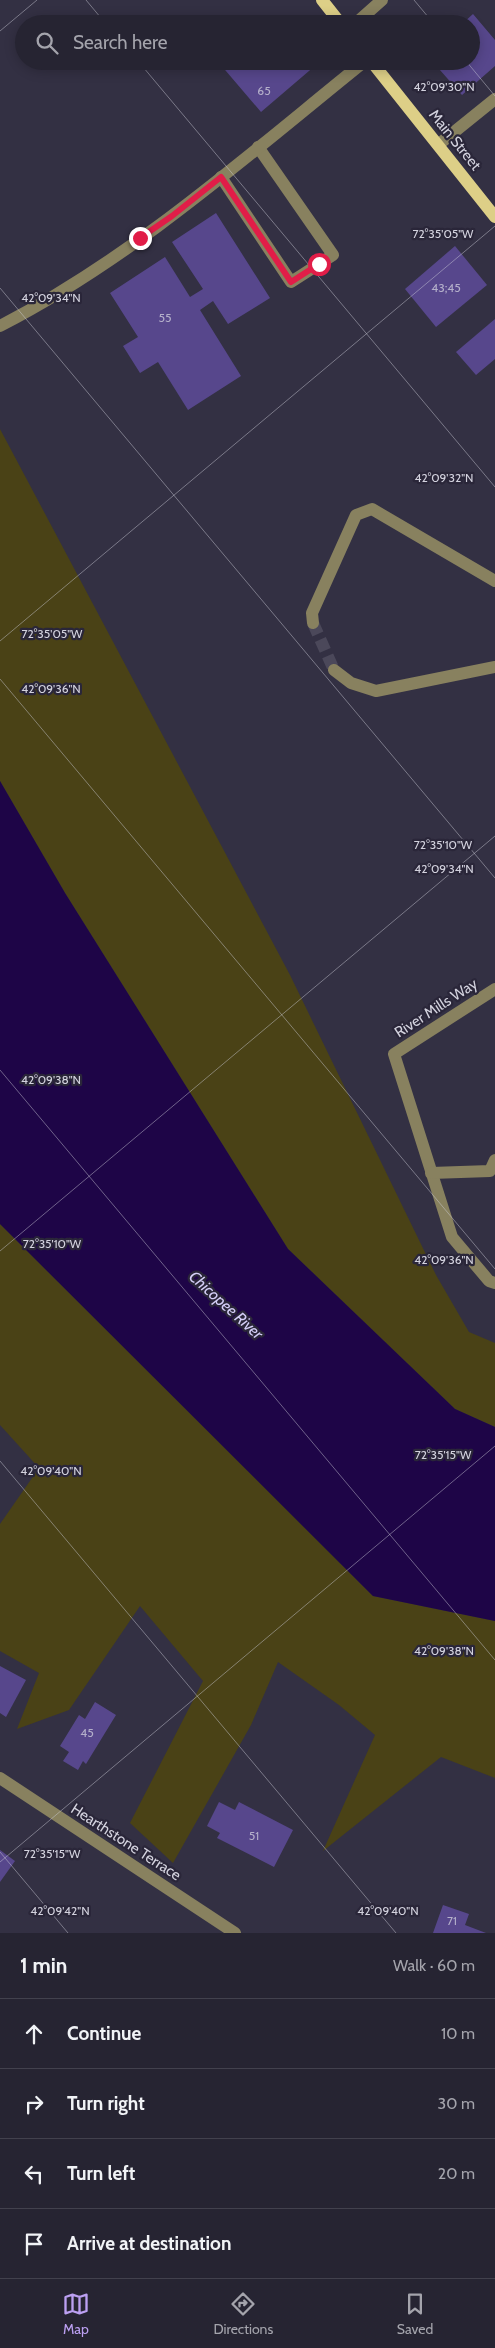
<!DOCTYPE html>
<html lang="en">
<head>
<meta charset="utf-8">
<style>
  body { margin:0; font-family:Cabin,sans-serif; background:#2e2c3a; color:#f1f3f6 }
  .stop { position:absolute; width:15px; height:15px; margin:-11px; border:4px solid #e11d48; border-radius:50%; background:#fff }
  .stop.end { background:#e11d48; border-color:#fff; box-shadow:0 1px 5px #0008 }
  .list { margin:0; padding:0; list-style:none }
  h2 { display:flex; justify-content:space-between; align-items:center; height:65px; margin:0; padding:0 20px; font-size:21px }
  h2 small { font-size:16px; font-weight:400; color:#a4a4ac }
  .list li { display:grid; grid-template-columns:32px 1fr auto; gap:15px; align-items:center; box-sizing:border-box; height:70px; padding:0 20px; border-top:1px solid #42414d }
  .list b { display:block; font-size:19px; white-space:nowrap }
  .list em { font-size:16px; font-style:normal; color:#a4a4ac }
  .icon { flex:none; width:28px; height:28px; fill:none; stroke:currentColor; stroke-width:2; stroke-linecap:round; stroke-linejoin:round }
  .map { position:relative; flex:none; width:495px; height:1933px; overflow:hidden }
  .search { position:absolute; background:#262432; box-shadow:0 2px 12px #0003; left:15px; right:15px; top:15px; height:55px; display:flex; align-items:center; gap:12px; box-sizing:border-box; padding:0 18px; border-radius:28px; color:#a4a4ac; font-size:19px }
  .sheet { height:345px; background:#262432 }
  nav { display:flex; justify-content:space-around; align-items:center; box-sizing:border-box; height:70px; border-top:1px solid #42414d; background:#262432; font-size:14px; color:#a4a4ac }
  nav a { display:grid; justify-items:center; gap:2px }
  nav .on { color:#bca0f2 }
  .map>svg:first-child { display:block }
  .green { fill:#4a4216 }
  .water { fill:#1e0547 }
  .building { fill:#57478c }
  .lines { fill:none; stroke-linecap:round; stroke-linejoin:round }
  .minor-tunnel { stroke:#4b485a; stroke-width:12; stroke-dasharray:12 6; stroke-linecap:butt }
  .minor { stroke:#88815f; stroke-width:12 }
  .major { stroke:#ddcf87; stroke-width:12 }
  .route { stroke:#e11d48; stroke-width:6 }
  .ticks { fill:none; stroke:#d3d2de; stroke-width:1; stroke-opacity:0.45 }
  .labels { text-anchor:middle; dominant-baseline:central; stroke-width:4.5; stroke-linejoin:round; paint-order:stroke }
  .number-label { font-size:12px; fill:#b4afca }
  .street-label { font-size:15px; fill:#d3d2de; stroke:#2a2639 }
  .water-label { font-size:16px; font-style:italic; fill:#d4cef7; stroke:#2a2639 }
  .ticks-label { font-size:12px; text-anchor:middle; fill:#d3d2de; stroke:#2a2639; stroke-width:4.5; stroke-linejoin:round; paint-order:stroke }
</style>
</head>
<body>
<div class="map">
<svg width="495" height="1933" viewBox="0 0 495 1933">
  <rect width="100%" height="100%" fill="#333043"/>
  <g class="green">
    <polygon points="0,429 290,975 436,1275 469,1332 495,1343 495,1427 455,1409 288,1249 65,893 0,781"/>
    <polygon points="0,1224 373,1596 495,1621 495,1778 441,1757 323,1851 375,1735 339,1705 278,1662 251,1725 173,1863 130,1823 203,1681 140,1606 69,1710 17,1729 39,1673 0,1651 0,1524 39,1468 0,1425"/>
  </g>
  <polygon class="water" points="0,781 65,893 288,1249 455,1409 495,1427 495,1621 373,1596 0,1224"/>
  <g class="building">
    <polygon points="473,14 495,40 495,66 462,95 432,61 471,61 471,24 462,24"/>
    <polygon points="224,61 247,61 253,69 263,61 313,61 316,65 261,112 220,64"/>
    <polygon points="216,213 270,298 228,324 213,301 200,310 241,376 188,410 158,362 140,373 123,346 138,337 110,293 165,257 190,297 203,289 172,242"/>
    <polygon points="455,246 487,285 436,327 405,289"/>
    <polygon points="495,319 495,359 476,375 456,352"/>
    <polygon points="0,1666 26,1680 6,1717 0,1713"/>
    <polygon points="95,1702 116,1715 86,1764 83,1761 78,1770 63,1761 69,1752 60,1746 79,1715 85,1719"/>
    <polygon points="219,1802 235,1810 239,1802 293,1830 274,1867 217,1838 220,1833 207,1826"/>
    <polygon points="0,1850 15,1861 0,1882"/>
    <polygon points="443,1905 469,1914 465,1925 486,1933 433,1933"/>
  </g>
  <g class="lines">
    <polyline class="minor-tunnel" points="313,623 334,670"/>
    <g class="minor">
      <polyline points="355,24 382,0"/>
      <polyline points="438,145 495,99"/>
      <polyline points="221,177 291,282 333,255 258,147"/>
      <path d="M0,326C134,257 248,155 365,61"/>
      <polyline points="313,623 312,613 356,515 372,509 495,581"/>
      <polyline points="334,670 351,683 376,691 495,667"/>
      <polyline points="495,989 394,1054 452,1237 489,1281 495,1283"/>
      <polyline points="431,1173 490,1171 495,1160"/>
      <polyline points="0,1778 235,1933"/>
    </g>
    <g class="major">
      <polyline points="322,0 341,24"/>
      <polyline points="371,61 495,217"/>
    </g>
  </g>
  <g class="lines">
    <polyline class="route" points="140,238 172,216 221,177 291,282 319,264"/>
  </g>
  <path class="ticks" d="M86,0L106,24M414,0L434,24M0,31L37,0M138,61L495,487M466,61L495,96M0,288L495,878M0,641L495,226M0,679L495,1269M0,1070L495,1660M0,1251L495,836M0,1461L396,1933M0,1852L68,1933M0,1862L495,1446"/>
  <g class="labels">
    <g class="number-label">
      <text x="264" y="90">65</text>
      <text x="446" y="287">43;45</text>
      <text x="165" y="317">55</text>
      <text x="87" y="1732">45</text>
      <text x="254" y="1835">51</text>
      <text x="452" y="1920">71</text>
    </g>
    <g class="street-label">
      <text transform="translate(455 140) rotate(51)">Main Street</text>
      <text transform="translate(436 1008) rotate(-33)">River Mills Way</text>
      <text transform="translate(126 1842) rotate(33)">Hearthstone Terrace</text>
    </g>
    <g class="water-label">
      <text transform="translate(226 1305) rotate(42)">Chicopee River</text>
    </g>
  </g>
  <g class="ticks-label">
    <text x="444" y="91">42°09'30"N</text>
    <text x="443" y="238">72°35'05"W</text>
    <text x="51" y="302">42°09'34"N</text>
    <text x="444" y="482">42°09'32"N</text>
    <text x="52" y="638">72°35'05"W</text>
    <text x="51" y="693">42°09'36"N</text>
    <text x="443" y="849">72°35'10"W</text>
    <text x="444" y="873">42°09'34"N</text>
    <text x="51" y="1084">42°09'38"N</text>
    <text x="52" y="1248">72°35'10"W</text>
    <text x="444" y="1264">42°09'36"N</text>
    <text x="443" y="1459">72°35'15"W</text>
    <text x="51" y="1475">42°09'40"N</text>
    <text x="444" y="1655">42°09'38"N</text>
    <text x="52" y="1858">72°35'15"W</text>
    <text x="60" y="1915">42°09'42"N</text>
    <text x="388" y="1915">42°09'40"N</text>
  </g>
</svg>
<div class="stop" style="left:319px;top:264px"></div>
<div class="stop end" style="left:140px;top:238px"></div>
<div class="search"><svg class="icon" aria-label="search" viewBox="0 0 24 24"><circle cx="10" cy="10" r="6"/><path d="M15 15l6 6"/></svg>Search here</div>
</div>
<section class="sheet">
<h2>1 min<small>Walk · 60 m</small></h2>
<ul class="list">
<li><svg class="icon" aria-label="ahead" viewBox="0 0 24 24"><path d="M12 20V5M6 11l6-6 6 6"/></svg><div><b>Continue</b></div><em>10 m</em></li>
<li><svg class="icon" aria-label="right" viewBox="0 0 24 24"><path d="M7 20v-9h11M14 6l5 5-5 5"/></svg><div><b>Turn right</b></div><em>30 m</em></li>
<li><svg class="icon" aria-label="left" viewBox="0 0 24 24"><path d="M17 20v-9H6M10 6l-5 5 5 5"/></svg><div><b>Turn left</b></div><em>20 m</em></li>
<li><svg class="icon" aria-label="arrive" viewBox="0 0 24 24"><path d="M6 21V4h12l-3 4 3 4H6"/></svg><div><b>Arrive at destination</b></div></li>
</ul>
</section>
<nav>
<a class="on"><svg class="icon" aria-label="map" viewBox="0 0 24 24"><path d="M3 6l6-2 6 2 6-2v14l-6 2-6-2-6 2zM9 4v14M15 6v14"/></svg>Map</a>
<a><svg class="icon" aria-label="directions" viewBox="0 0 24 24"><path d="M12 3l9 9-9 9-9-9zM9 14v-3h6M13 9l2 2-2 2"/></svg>Directions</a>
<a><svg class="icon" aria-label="saved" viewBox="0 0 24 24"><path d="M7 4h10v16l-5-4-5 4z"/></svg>Saved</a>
</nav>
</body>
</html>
